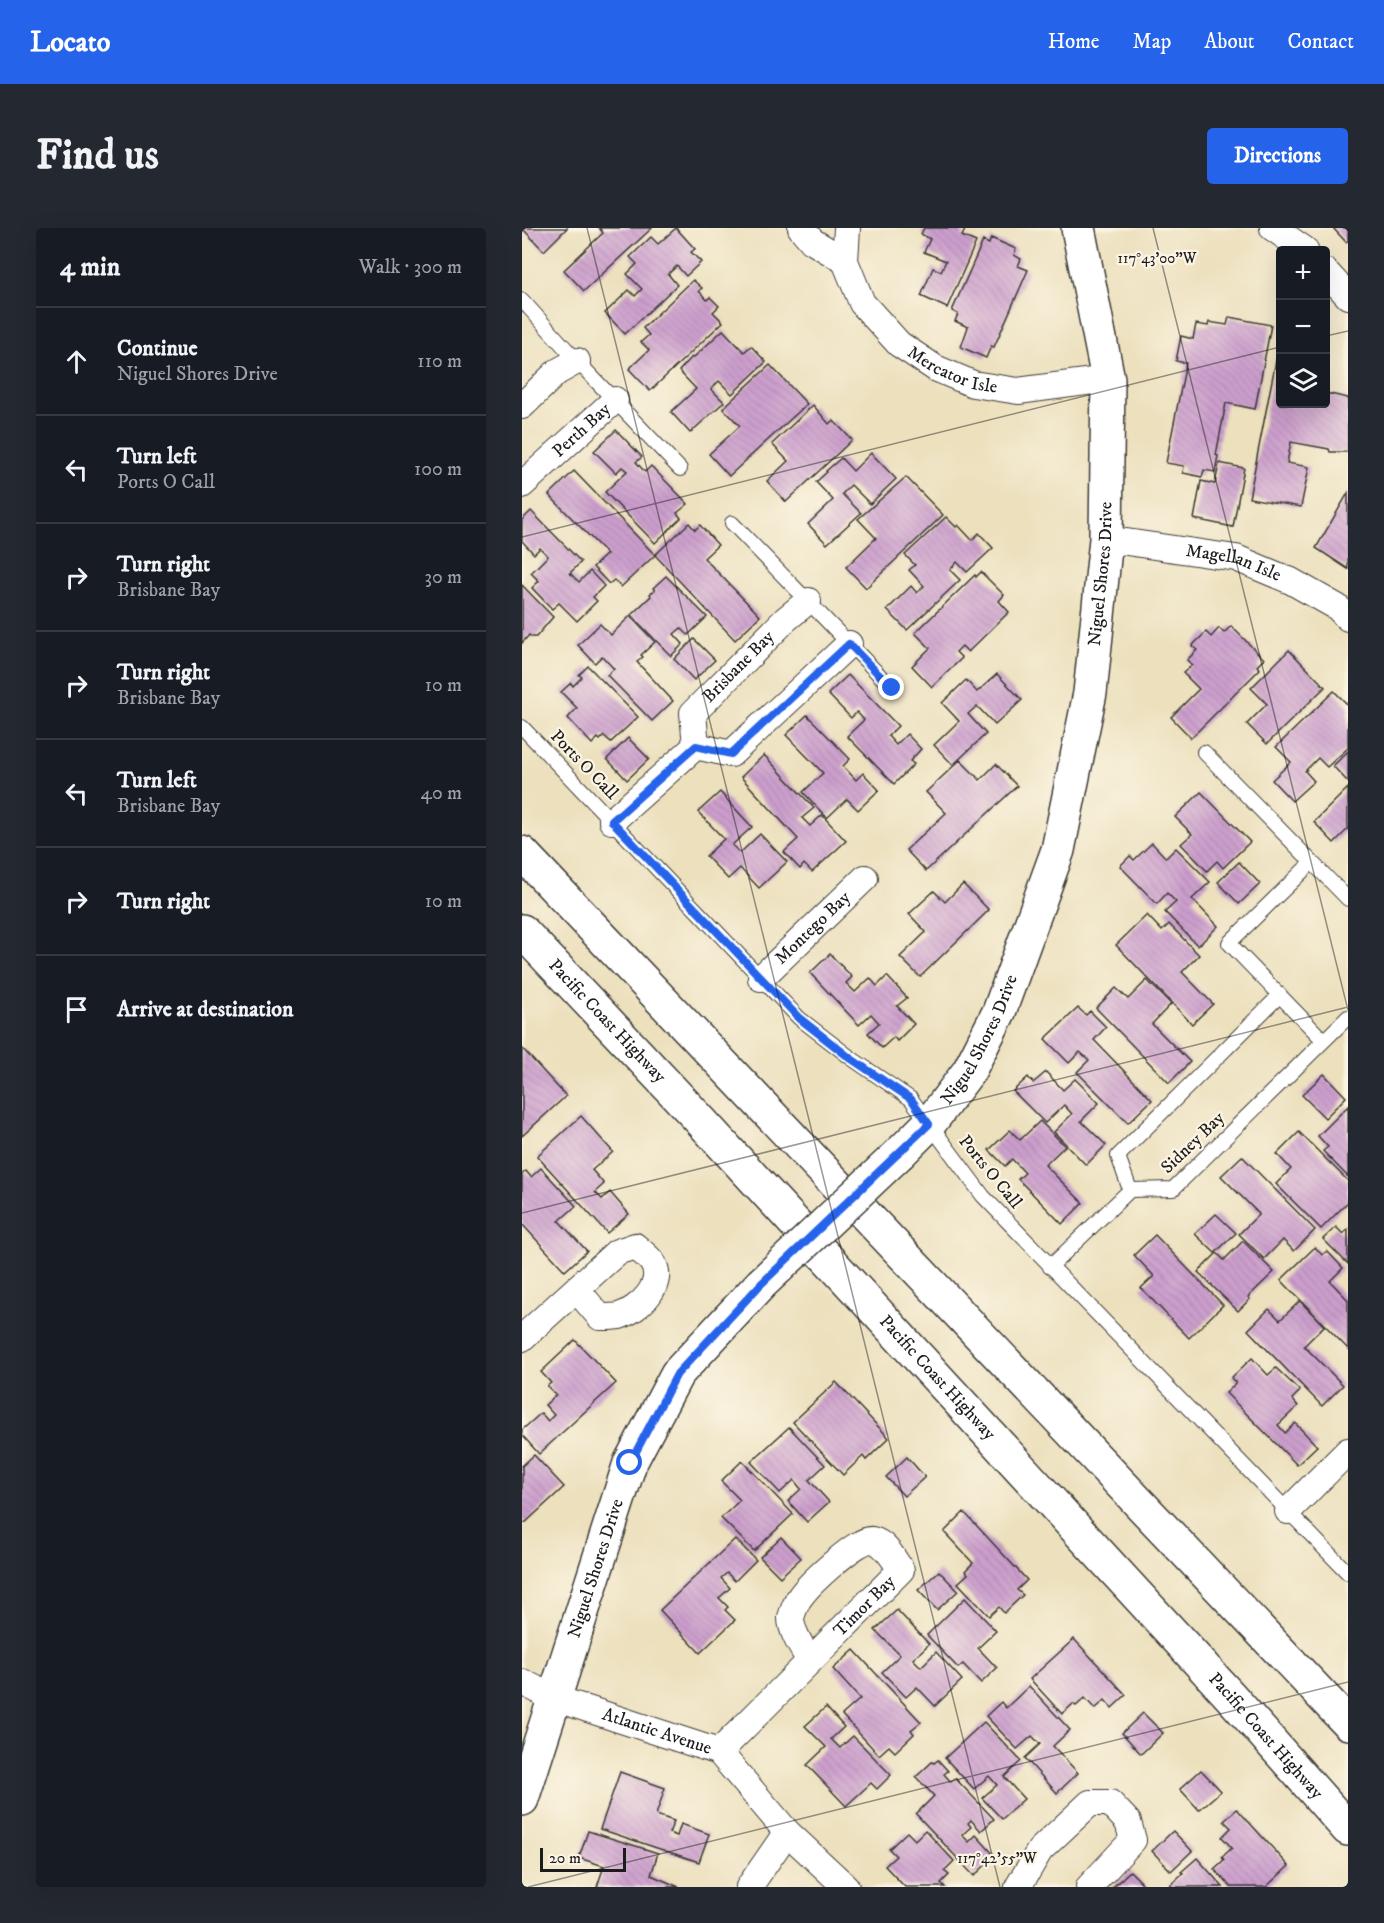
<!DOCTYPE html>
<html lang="en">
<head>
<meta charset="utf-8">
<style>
  body { margin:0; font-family:"IM FELL DW Pica",serif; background:#242831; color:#f1f3f6 }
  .controls { position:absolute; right:18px; top:18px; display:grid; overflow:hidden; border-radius:6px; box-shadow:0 6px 24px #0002 }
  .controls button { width:54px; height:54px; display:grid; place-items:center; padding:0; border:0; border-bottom:2px solid #363941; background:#171b24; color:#f1f3f6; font:30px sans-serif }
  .scale { position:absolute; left:18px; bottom:15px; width:86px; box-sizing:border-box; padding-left:6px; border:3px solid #1c1c1c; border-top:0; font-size:16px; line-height:21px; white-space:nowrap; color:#1c1c1c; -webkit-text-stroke:4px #fcf5e5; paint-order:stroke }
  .stop { position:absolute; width:18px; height:18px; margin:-14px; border:4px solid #2563eb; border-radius:50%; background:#fff }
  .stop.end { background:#2563eb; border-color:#fff; box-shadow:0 2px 6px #0008 }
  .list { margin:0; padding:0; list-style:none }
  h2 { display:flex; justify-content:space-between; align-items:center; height:78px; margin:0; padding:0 24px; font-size:26px }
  h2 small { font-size:20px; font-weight:400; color:#9ea1a6 }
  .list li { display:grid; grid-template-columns:39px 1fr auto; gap:18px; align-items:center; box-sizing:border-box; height:108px; padding:0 24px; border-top:2px solid #363941 }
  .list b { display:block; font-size:22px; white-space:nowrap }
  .list p { margin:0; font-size:20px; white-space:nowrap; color:#9ea1a6 }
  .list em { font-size:20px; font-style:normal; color:#9ea1a6 }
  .icon { flex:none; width:33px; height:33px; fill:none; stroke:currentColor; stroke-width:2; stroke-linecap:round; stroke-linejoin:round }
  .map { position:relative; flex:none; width:826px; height:1659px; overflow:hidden; border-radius:6px }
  header { display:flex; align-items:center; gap:36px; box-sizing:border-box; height:84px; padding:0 30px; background:#2563eb; color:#fff }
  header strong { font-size:28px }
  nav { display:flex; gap:33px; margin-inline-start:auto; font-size:21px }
  .intro { display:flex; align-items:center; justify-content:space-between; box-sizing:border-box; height:144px; padding:0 36px }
  h1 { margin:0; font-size:42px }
  .button { padding:15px 27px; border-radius:6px; background:#2563eb; color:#fff; font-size:21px; font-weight:700 }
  main { display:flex; gap:36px; padding:0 36px }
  aside { flex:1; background:#171b24; border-radius:6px; box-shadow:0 6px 24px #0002 }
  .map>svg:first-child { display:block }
  .building { fill:url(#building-back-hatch) }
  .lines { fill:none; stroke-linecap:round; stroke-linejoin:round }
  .service-casing { stroke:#3b3934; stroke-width:16 }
  .minor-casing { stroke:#3b3934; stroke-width:28 }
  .tertiary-casing { stroke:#3b3934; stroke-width:36 }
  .trunk-casing { stroke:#3b3934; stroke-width:36 }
  .service { stroke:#fff; stroke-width:14 }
  .minor { stroke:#fff; stroke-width:26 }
  .tertiary { stroke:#fff; stroke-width:33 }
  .trunk { stroke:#fff; stroke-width:33 }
  .tertiary-bridge-casing { stroke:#3b3934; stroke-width:36; stroke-linecap:butt }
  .tertiary-bridge { stroke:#fff; stroke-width:33 }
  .route { stroke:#2563eb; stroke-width:8 }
  .ticks { fill:none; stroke:#1c1c1c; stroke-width:1.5; stroke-opacity:0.45 }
  .labels { text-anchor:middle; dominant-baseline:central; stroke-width:4.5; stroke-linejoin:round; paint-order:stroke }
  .street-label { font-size:18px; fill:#1c1c1c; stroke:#fcf5e5 }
  .ticks-label { font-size:15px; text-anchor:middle; fill:#1c1c1c; stroke:#fcf5e5; stroke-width:4.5; stroke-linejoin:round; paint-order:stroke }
</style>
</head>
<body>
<header>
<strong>Locato</strong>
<nav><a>Home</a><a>Map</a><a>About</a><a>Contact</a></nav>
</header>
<div class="intro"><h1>Find us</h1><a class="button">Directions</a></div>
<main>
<aside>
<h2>4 min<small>Walk · 300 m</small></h2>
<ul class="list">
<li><svg class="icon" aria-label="ahead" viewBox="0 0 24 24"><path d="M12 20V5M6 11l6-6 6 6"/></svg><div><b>Continue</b><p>Niguel Shores Drive</p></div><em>110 m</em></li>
<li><svg class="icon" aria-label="left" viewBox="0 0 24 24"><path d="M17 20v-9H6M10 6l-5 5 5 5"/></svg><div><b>Turn left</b><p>Ports O Call</p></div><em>100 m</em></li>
<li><svg class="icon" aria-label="right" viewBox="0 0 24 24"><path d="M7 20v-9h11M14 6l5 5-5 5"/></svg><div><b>Turn right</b><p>Brisbane Bay</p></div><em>30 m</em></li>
<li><svg class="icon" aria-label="right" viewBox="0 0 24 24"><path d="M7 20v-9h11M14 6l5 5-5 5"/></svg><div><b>Turn right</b><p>Brisbane Bay</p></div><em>10 m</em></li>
<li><svg class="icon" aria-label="left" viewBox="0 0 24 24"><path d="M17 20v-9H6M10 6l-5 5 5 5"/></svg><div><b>Turn left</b><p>Brisbane Bay</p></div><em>40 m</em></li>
<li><svg class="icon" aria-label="right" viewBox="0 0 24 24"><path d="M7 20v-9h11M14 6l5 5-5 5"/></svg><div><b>Turn right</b></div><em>10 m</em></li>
<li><svg class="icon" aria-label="arrive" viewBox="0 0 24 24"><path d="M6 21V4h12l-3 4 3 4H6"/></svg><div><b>Arrive at destination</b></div></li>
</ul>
</aside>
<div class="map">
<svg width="826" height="1659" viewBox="0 0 826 1659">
  <defs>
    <pattern id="building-back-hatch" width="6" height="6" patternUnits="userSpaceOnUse" patternTransform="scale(1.5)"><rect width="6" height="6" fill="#cc9fcd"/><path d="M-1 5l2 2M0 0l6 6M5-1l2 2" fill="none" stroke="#af88af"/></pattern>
  </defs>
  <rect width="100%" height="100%" fill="#fcf5e5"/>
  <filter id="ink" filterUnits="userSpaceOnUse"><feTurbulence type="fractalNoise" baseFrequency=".0167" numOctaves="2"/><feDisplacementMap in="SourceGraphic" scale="12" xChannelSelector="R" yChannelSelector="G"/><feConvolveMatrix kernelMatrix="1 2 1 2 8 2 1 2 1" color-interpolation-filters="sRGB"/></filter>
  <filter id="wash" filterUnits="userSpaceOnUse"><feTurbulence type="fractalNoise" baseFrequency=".008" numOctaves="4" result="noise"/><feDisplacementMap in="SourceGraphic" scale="24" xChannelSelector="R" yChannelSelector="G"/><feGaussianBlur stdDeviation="1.35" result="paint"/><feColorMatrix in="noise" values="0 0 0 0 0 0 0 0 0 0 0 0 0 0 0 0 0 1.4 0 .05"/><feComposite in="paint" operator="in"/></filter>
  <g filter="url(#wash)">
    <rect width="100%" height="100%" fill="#ece0bd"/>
    <g id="blocks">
      <g class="building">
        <polygon points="0,0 45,0 22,23"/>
        <polygon points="77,0 130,0 62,63 42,42 81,5"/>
        <polygon points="154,0 173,21 169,24 179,34 164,48 155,38 146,46 155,57 103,106 83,85 107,62 113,68 120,61 105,46 115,36 108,29 129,9 136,16"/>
        <polygon points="402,0 444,0 440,8 454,14 425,80 399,68 411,40 419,43 424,33 402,24 408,11 399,6"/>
        <polygon points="811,0 826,0 826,13 824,14"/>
        <polygon points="469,10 494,21 492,27 499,31 496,38 506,42 472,119 469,118 464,130 439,119 446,99 433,93 436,86 430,83 461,13 467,16"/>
        <polygon points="171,52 180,60 177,63 185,72 188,69 197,78 191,84 201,94 128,163 107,141 127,122 119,114 127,107 121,100"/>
        <polygon points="707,89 749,97 733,181 704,175 694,227 696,228 693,244 682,242 680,249 661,245 662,238 644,235 664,135 654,133 659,108 671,111 674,96 686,98 687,94 705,97"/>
        <polygon points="201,102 222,124 229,118 244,134 210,166 197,153 189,161 202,174 168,205 149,184 174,161 157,143 170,129 171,130"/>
        <polygon points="754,132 758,133 758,176 804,176 804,165 826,170 826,224 808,224 807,221 769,214 765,235 787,239 779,279 727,270"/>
        <polygon points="248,137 285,176 207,248 187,226 218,198 201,180"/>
        <polygon points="291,177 307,196 311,192 330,212 264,274 245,253 266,233 250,216"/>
        <polygon points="94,202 120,229 114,234 123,244 129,238 166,276 155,285 159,290 133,315 83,264 105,243 100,239 94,245 72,223"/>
        <polygon points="349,225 374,251 348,276 329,257 320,266 339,285 305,316 286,296 311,272 294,254 305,244 304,243 319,230 331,243"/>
        <polygon points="697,235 722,240 711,299 672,291 679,253 693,256"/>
        <polygon points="52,243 133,327 167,295 173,302 178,297 196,317 182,330 238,388 213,412 133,327 99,359 92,352 87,356 71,339 85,326 27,267"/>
        <polygon points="384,249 421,287 344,360 324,339 354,310 336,291"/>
        <polygon points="826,265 826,341 794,320"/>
        <polygon points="9,283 59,334 48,345 57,354 68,343 82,358 71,369 75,373 55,393 37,375 30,381 10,360 17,353 9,345 26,328 18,320 12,326 0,313 0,292"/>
        <polygon points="424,289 434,299 436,297 450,312 457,305 471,320 445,344 435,334 428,342 438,352 385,402 365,382 389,358 395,365 402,358 387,342 393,337 383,327"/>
        <polygon points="459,344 482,367 477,373 487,384 446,424 440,418 434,424 440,430 410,459 390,438 408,420 393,405 453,347 454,349"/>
        <polygon points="144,348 185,389 166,407 159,400 152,406 161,416 149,428 109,387 129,368 128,366 133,362 131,360"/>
        <polygon points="0,357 31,389 14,409 10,409 7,407 0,415"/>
        <polygon points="108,388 133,414 119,427 121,429 115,434 151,473 130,493 85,447 92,441 80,428 73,435 56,417 78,396 89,407"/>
        <polygon points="709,398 742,431 735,438 738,441 669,510 649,489 677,461 661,445 670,437 665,432 675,422 670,418 684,404 689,409 697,400 702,405"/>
        <polygon points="172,411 193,432 172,452 152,431"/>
        <polygon points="767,422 803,459 745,516 725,496 745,476 729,460"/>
        <polygon points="66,438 116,489 89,514 82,508 78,512 76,510 70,516 46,490 55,480 39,464 49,455 51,458 60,449 57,447"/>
        <polygon points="475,446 500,472 473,497 455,478 446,486 464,506 431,537 412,517 437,493 420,475 444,452 455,464"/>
        <polygon points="326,447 376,498 366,508 374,517 385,506 399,521 388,533 392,536 372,556 325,508 342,492 335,484 329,490 306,466"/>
        <polygon points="812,463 826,477 826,520 805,539 796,530 783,543 792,553 770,573 750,552 769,534 754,519"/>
        <polygon points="285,487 328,531 321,538 334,552 341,545 357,562 336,582 325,571 305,590 281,564 301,545 264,507"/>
        <polygon points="106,510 127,531 105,552 85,531"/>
        <polygon points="826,523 826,554 811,538"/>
        <polygon points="242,527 292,580 280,590 288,598 300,587 324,613 290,644 282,636 278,641 262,624 276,611 219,549"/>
        <polygon points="438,532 458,552 474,536 495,558 404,643 384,622 424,585 404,564"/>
        <polygon points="826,560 826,601 812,615 792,594"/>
        <polygon points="198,564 230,599 210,617 218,625 238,606 265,634 237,660 218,640 206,651 184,628 202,611 176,584"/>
        <polygon points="679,564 728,614 701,640 695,633 685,643 659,616 670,606 653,589"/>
        <polygon points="630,615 644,630 654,620 688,654 670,671 696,698 676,718 643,684 654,674 645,665 635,676 598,638 608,628 612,632"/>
        <polygon points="717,634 738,656 717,676 696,654"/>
        <polygon points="441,656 467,682 398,749 378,729 404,704 387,686 412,663 423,674"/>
        <polygon points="625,687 640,703 647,696 677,727 660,744 691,776 670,796 594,717"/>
        <polygon points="308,726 330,749 324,755 333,764 348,750 355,758 365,748 385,770 375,778 392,796 375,813 372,809 360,820 346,805 357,795 349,786 337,797 288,745"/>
        <polygon points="625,752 649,776 630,796 668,834 647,855 574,780 594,760 606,771"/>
        <polygon points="556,780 564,787 568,783 584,799 572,812 630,872 606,895 555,844 567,832 558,824 547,835 523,811"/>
        <polygon points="0,820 44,868 0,908"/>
        <polygon points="524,844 541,862 553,851 577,875 559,893 584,917 564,937 532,904 550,886 542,877 523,895 491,863 506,849 511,855"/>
        <polygon points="802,846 824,869 803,890 780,867"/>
        <polygon points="826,878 826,949 801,923 806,919 796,908"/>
        <polygon points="59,888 91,924 70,942 82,956 73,964 80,971 88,964 107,986 85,1005 15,928"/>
        <polygon points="518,893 543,918 523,937 561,975 540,996 496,951 503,945 490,931 483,938 467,922 488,902 498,912"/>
        <polygon points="777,904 826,953 826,974 799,1001 754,956 769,941 755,926"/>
        <polygon points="720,928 793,1002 772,1023 761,1012 742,1031 717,1006 737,986 699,948"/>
        <polygon points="19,940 54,978 37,993 65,1023 43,1043 0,996 0,946 4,943 9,949"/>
        <polygon points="694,986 714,1005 693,1025 673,1006"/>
        <polygon points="814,999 821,1006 826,1001 826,1036 801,1011"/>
        <polygon points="633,1007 701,1077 667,1110 619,1060 632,1048 612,1027"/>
        <polygon points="721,1013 752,1044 726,1069 728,1071 716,1083 676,1044 695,1025 702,1032"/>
        <polygon points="793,1019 800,1027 805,1023 821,1040 808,1053 826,1072 826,1121 759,1052"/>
        <polygon points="778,1073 802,1098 782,1118 821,1157 800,1178 726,1102 747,1081 758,1092"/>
        <polygon points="53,1112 94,1155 17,1226 0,1207 0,1202 19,1185 26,1193 32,1187 23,1177 34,1167 25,1158 29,1155 19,1144"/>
        <polygon points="730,1130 746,1147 754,1140 778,1163 770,1171 776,1178 756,1197 763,1205 773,1195 795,1218 775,1237 704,1165 714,1155 709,1150"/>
        <polygon points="314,1154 367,1210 344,1232 341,1228 321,1247 271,1194"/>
        <polygon points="267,1199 303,1237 287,1252 307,1274 285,1294 266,1273 279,1261 272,1252 258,1265 229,1234"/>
        <polygon points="12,1227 42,1259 3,1295 0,1293 0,1238"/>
        <polygon points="385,1229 403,1249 382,1268 364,1249"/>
        <polygon points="220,1233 271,1286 232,1323 199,1290 218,1272 199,1253"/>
        <polygon points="442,1284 505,1352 495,1362 501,1367 482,1385 477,1379 467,1388 436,1355 446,1346 443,1343 451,1335 422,1304"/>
        <polygon points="259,1309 279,1330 258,1349 238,1329"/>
        <polygon points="213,1311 234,1332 213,1353 205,1345 199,1350 208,1360 197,1370 206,1379 203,1382 213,1392 178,1425 138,1382"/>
        <polygon points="417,1343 436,1363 415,1382 396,1362"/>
        <polygon points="443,1370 474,1403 456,1420 475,1440 459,1455 441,1436 436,1440 405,1407"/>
        <polygon points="375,1382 407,1416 391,1431 399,1439 414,1424 440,1452 413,1478 395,1459 384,1469 360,1444 378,1427 353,1402"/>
        <polygon points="552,1411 604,1467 590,1480 583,1472 573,1481 563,1470 554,1478 551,1476 540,1486 508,1451"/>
        <polygon points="332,1422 399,1494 389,1502 392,1506 373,1524 367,1518 357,1527 320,1487 338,1471 311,1441"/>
        <polygon points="507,1458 548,1502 531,1518 556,1545 535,1565 503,1530 518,1516 510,1508 495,1521 464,1488 479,1474 484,1480"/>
        <polygon points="304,1479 322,1499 309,1511 318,1520 331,1508 369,1547 355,1561 349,1555 324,1578 285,1537 304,1519 283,1498"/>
        <polygon points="621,1485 641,1505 619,1526 600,1505"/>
        <polygon points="462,1494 499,1533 482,1549 502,1571 480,1591 460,1570 475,1557 467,1548 452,1561 423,1530"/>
        <polygon points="416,1532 426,1543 422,1546 429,1554 433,1550 472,1591 459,1603 449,1592 446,1595 449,1599 440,1607 447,1614 454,1607 473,1628 452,1648 394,1586 412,1568 394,1549 410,1534 412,1535"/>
        <polygon points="679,1542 699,1563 677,1582 658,1561"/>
        <polygon points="98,1544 143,1560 134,1587 152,1593 147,1605 155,1608 159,1596 187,1606 177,1634 78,1601"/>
        <polygon points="715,1581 767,1638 744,1659 709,1659 692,1641 702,1632 700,1629 710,1620 700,1609 709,1600 702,1593"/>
        <polygon points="403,1602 432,1633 422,1643 427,1647 419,1655 423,1659 383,1659 363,1638 374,1628 367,1621 385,1604 393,1612"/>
        <polygon points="66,1603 136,1625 129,1647 157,1659 75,1659 82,1638 57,1630"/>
        <polygon points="651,1603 670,1623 649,1643 630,1623"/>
        <polygon points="675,1630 701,1659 646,1659 661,1645 659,1644"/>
        <polygon points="608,1643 624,1659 591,1659"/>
      </g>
    </g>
  </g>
  <g filter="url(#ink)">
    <use href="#blocks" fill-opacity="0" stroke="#3b3934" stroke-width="1.5"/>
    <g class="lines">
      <g class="service-casing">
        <g id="service">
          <polyline points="0,72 55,133 158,241"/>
          <polyline points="210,295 370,460"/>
          <polyline points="0,499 277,790 329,830 389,871 461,968 826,1345"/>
          <polyline points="682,524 826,671"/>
          <polyline points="789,635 707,715 801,812"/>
          <polyline points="608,962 596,928 758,767"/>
          <polyline points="528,1039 608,962 651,961 826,789"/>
        </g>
      </g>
      <g class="minor-casing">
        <g id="minor">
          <polyline points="279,0 290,13 323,33"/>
          <path id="s1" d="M325,0L323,33L340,75L377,116L413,140L451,156L496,163L586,151"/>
          <polyline points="751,0 783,22"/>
          <polyline points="804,44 826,68"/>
          <polyline points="0,178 35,144 55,133"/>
          <path id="s2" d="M0,257L93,172"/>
          <path id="s3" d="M584,311L714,330L769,353L815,379L826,390"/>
          <polyline points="174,518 209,526 327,416"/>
          <path id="s4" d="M174,518L171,485L264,391L286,373"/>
          <polyline points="90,593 174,518"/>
          <path id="s5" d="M239,750L343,650"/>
          <path d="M0,1110L95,1024L113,1018C118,1023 126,1028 130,1034C145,1055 117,1082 97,1088C92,1089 84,1089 78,1089L55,1062"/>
          <polyline points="766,1283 826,1223"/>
          <path id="s6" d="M0,1454L32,1470L197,1524L265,1604L324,1659"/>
          <path id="s7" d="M197,1524L379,1342C372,1332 364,1315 350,1312C337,1309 287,1356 278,1369C275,1373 270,1385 269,1390C269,1404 281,1421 288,1433"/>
          <polyline points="227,1659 265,1604"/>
          <polyline points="496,1659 518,1622 568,1575 588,1575 606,1594 611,1612 567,1659"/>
        </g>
      </g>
      <g class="tertiary-casing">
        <g id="tertiary">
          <path id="s8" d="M378,925L407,896L447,843L477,784L536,622L568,465L584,311L586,151L556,0"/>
          <path id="s9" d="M0,1571L108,1235L155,1146L239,1056"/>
        </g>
      </g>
      <g class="trunk-casing">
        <g id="trunk">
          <polyline points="0,625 826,1495"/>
          <path id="s10" d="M0,703L178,892L710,1470L826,1601"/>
        </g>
      </g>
      <use href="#service" class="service"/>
      <use href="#minor" class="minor"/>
      <use href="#tertiary" class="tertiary"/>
      <use href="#trunk" class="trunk"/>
      <g class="tertiary-bridge-casing">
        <polyline id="tertiary-bridge" points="239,1056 378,925"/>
      </g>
      <use href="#tertiary-bridge" class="tertiary-bridge"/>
    </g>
  </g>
  <g class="lines" filter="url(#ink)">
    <polyline class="route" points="108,1235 155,1146 239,1056 407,896 389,871 328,830 277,790 90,593 174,518 209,526 327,416 370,460"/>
  </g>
  <path class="ticks" d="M65,0L478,1659M631,0L826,782M804,108L826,103M0,309L758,119M0,985L826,779M6,1659L826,1454"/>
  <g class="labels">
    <g class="street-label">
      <text stroke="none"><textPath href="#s1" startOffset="194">Mercator Isle</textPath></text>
      <text stroke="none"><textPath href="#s2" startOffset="81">Perth Bay</textPath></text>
      <text stroke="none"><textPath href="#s3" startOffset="130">Magellan Isle</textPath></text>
      <text stroke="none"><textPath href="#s8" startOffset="626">Niguel Shores Drive</textPath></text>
      <text stroke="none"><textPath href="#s4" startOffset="98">Brisbane Bay</textPath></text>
      <text transform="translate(62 537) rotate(46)">Ports O Call</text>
      <text stroke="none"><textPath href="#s5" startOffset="72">Montego Bay</textPath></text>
      <text stroke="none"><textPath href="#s10" startOffset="124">Pacific Coast Highway</textPath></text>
      <text stroke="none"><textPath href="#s8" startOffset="140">Niguel Shores Drive</textPath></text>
      <text transform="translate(671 915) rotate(-44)">Sidney Bay</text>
      <text transform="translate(468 944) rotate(51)">Ports O Call</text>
      <text stroke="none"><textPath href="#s10" startOffset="610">Pacific Coast Highway</textPath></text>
      <text stroke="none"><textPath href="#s9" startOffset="242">Niguel Shores Drive</textPath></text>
      <text stroke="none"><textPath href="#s7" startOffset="206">Timor Bay</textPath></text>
      <text stroke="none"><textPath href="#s6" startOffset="144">Atlantic Avenue</textPath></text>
      <text stroke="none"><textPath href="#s10" startOffset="1096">Pacific Coast Highway</textPath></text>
    </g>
  </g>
  <g class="ticks-label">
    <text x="635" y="35">117°43'00"W</text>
    <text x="475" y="1635">117°42'55"W</text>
  </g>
</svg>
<div class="controls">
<button>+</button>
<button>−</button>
<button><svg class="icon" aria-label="layers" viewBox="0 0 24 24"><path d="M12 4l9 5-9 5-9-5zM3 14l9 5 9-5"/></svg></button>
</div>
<div class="scale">20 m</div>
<div class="stop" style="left:108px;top:1235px"></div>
<div class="stop end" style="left:370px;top:460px"></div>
</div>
</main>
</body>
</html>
